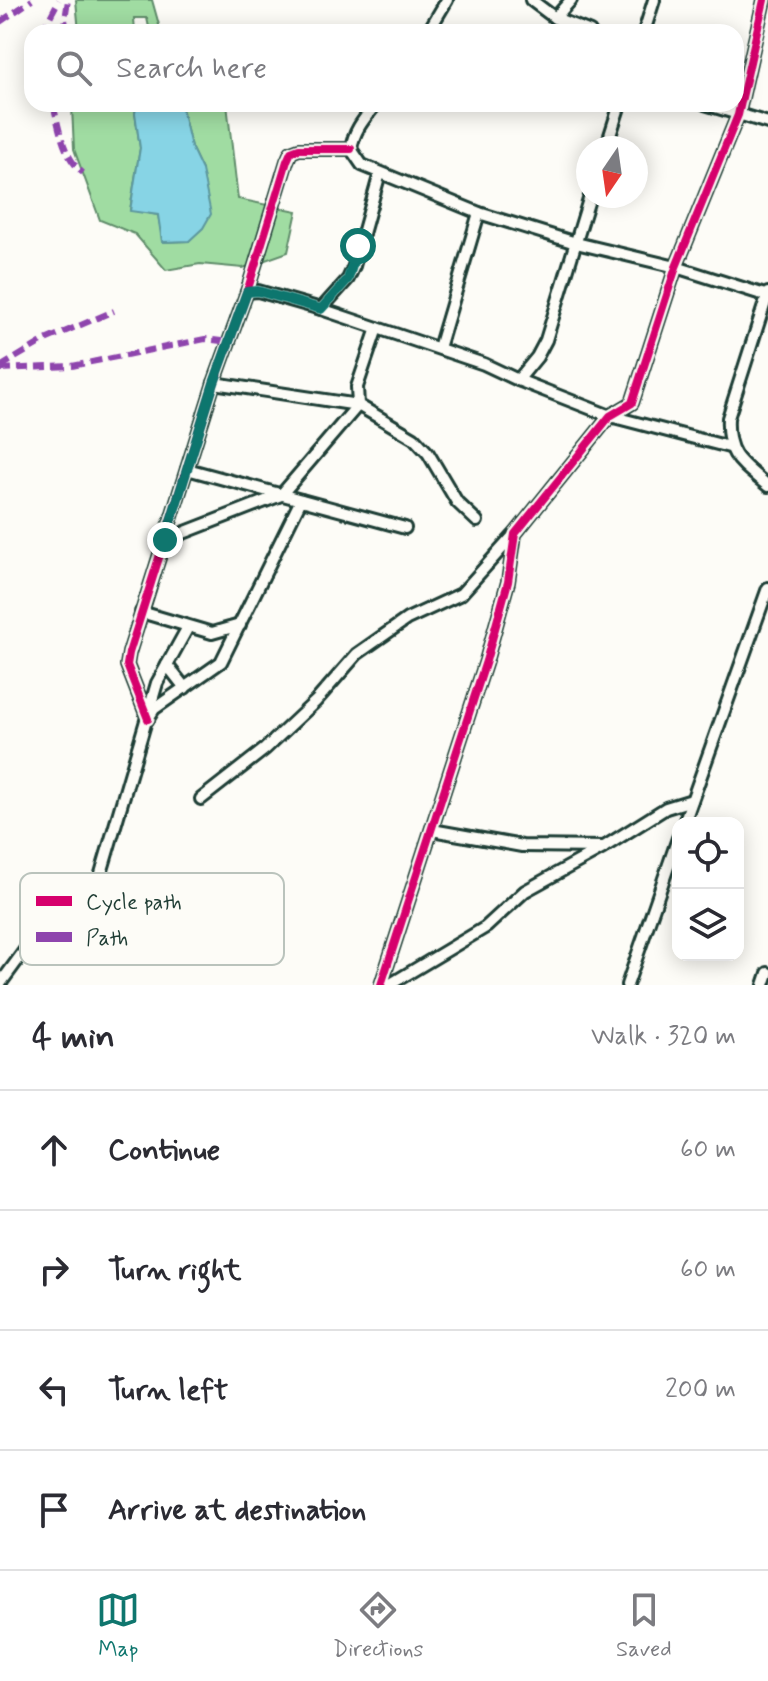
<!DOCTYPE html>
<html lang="en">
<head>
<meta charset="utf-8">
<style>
  body { margin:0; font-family:Mynerve,sans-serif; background:#f2f2f3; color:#2b2b33 }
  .controls { position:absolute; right:24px; bottom:24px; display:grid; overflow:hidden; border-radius:16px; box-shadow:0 4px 20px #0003 }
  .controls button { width:72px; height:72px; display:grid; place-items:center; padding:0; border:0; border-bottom:2px solid #e1e1e2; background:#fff; color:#2b2b33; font:40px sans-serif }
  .compass { position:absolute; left:576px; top:136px; width:72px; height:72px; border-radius:50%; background:#fff; box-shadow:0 4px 20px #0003; rotate:193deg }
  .stop { position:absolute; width:24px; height:24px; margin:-18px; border:6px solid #0f766e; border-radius:50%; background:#fff }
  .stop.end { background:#0f766e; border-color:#fff; box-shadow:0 2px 8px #0008 }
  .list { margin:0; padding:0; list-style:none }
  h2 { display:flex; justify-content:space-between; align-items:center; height:104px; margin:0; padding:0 32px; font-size:34px }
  h2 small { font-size:26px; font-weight:400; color:#7c7c81 }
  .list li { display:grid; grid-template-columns:52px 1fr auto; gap:24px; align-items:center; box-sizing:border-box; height:120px; padding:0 32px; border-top:2px solid #e1e1e2 }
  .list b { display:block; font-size:30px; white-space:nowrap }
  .list em { font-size:26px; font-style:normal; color:#7c7c81 }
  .icon { flex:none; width:44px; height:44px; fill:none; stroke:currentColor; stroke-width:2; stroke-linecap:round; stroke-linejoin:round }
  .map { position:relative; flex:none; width:768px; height:985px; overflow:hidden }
  .search { position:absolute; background:#fff; box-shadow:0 4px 20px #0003; left:24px; right:24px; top:24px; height:88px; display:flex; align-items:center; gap:20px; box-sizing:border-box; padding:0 28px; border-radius:24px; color:#7c7c81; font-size:30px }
  .sheet { height:584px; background:#fff }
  nav { display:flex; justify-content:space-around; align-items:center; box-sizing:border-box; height:112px; border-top:2px solid #e1e1e2; background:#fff; font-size:22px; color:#7c7c81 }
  nav a { display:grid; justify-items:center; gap:4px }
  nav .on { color:#0f766e }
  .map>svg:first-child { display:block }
  .green { fill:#a0dca2; stroke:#608c6b; stroke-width:2 }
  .water { fill:#87d4e5; stroke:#5d989e; stroke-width:2 }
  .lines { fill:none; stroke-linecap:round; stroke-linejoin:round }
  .street-casing { stroke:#1f3d34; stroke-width:16 }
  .street { stroke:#fdfcf7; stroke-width:10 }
  .quiet { stroke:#8e44ad; stroke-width:6; stroke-dasharray:12 6; stroke-linecap:butt }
  .cycleway-casing { stroke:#fdfcf7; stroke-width:13 }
  .cycleway { stroke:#d6006c; stroke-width:8 }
  .route { stroke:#0f766e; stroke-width:10 }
  .key { fill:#fdfcf7; stroke:#bac3bc; stroke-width:2 }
  .key-label { font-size:22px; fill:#1f3d34 }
</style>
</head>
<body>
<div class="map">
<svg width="768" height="985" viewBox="0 0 768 985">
  <rect width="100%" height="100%" fill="#fdfcf7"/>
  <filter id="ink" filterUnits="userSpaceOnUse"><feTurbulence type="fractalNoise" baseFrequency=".0125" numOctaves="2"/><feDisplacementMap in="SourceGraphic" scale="16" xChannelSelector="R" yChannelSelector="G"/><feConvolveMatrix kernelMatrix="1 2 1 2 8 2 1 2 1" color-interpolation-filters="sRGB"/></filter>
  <g filter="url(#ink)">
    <g class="green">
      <polygon points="76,0 152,0 161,32 150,32 147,18 134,18 135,32 79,32"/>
      <polygon points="75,104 137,104 135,113 140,148 130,210 158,215 163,242 189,241 202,170 191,147 181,104 227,104 238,199 297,211 288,252 243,268 200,264 166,270 135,234 100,220 74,149 72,107"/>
    </g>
    <polygon class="water" points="137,104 181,104 191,147 202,170 211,214 203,228 189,241 162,242 158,215 130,211 140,148 135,113"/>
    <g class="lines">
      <g class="street-casing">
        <g id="street">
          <polyline points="531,0 555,18 590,32"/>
          <polyline points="555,18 571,0"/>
          <polyline points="428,32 447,0"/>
          <polyline points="644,32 654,0"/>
          <path d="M376,104C364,119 354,130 351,149L362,165L479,213L576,243L676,267L768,296"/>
          <polyline points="705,104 768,123"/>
          <polyline points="606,148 620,104"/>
          <polyline points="247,292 258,291 321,309 484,364 518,380 537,357 546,340 590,196"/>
          <path d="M768,293L728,418C726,456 741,463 768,486"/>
          <polyline points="321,309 348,279 354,266 380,173"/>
          <polyline points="439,348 479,213"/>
          <polyline points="518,380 610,416 729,447"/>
          <polyline points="214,383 358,405 414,438 428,453 457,502 477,521"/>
          <polyline points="187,469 405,528"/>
          <polyline points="165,540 281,495 358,405 357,387 377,328"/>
          <polyline points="141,612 212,633 240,625"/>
          <polyline points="167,665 185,688"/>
          <polyline points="149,717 154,709 221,662 301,500"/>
          <polyline points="148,719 127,665 129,653 214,383 247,292 287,161 291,152 299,149 351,149"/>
          <polyline points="201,799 265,749 316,701 357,654 407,619 461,594 513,536"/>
          <polyline points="684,823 768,588"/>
          <polyline points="432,830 522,846 604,847 666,808 692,800"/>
          <polyline points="0,984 47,920 95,894 157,683 188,627"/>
          <polyline points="381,985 486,661 508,582 515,534 610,416 632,403 676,267 738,115 764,0"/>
          <polyline points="389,985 486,927 525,891 603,848"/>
          <polyline points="627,985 678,838"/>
          <polyline points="764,985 768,973"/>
        </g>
      </g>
      <use href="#street" class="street"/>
      <g class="quiet">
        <polyline points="0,22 32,0"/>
        <polyline points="42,32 59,0"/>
        <polyline points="67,32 65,19 68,0"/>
        <path d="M53,104C60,130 62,155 83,173"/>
        <polyline points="0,367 45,340 114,311"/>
        <polyline points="0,369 72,366 205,339 229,342"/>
      </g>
      <g class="cycleway-casing">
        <g id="cycleway">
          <polyline points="148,719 127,665 129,653 214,383 247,292 287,161 291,152 299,149 351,149"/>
          <polyline points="381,985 486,661 508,582 515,534 610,416 632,403 676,267 738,115 764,0"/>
        </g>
      </g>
      <use href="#cycleway" class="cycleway"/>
    </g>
  </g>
  <g class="lines" filter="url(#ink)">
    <polyline class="route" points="165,540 214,383 247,292 258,291 321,309 348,279 358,246"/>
  </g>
  <rect x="20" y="873" width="264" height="92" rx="12" class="key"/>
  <rect x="36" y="896" width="36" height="10" fill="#d6006c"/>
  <rect x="36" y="932" width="36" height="10" fill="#8e44ad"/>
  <g class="key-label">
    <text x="86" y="909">Cycle path</text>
    <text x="86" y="945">Path</text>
  </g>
</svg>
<div class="controls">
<button><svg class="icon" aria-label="locate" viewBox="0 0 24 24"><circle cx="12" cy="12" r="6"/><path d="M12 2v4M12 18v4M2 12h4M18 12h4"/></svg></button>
<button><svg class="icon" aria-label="layers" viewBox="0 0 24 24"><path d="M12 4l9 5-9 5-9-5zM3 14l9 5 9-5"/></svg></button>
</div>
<svg class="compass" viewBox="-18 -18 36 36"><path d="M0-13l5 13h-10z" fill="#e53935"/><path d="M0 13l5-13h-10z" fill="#7c7c81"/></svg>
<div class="stop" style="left:358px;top:246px"></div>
<div class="stop end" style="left:165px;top:540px"></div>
<div class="search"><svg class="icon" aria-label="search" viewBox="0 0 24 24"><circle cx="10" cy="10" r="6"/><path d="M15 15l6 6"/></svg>Search here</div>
</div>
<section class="sheet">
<h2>4 min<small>Walk · 320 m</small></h2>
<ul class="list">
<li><svg class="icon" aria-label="ahead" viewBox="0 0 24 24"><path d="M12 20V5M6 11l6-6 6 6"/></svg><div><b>Continue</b></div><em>60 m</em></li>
<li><svg class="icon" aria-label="right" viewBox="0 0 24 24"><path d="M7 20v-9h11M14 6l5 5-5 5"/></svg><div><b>Turn right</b></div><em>60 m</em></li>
<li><svg class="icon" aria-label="left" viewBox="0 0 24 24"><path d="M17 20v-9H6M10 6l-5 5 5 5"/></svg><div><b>Turn left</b></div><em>200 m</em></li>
<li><svg class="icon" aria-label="arrive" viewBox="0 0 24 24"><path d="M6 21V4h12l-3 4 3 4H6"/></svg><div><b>Arrive at destination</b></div></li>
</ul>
</section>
<nav>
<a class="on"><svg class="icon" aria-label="map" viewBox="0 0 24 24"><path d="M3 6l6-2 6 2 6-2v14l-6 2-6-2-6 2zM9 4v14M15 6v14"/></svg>Map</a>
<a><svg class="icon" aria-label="directions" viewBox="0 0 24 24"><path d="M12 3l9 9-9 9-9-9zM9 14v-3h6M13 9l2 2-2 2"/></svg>Directions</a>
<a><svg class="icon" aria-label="saved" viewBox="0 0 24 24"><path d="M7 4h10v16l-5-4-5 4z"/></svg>Saved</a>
</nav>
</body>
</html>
